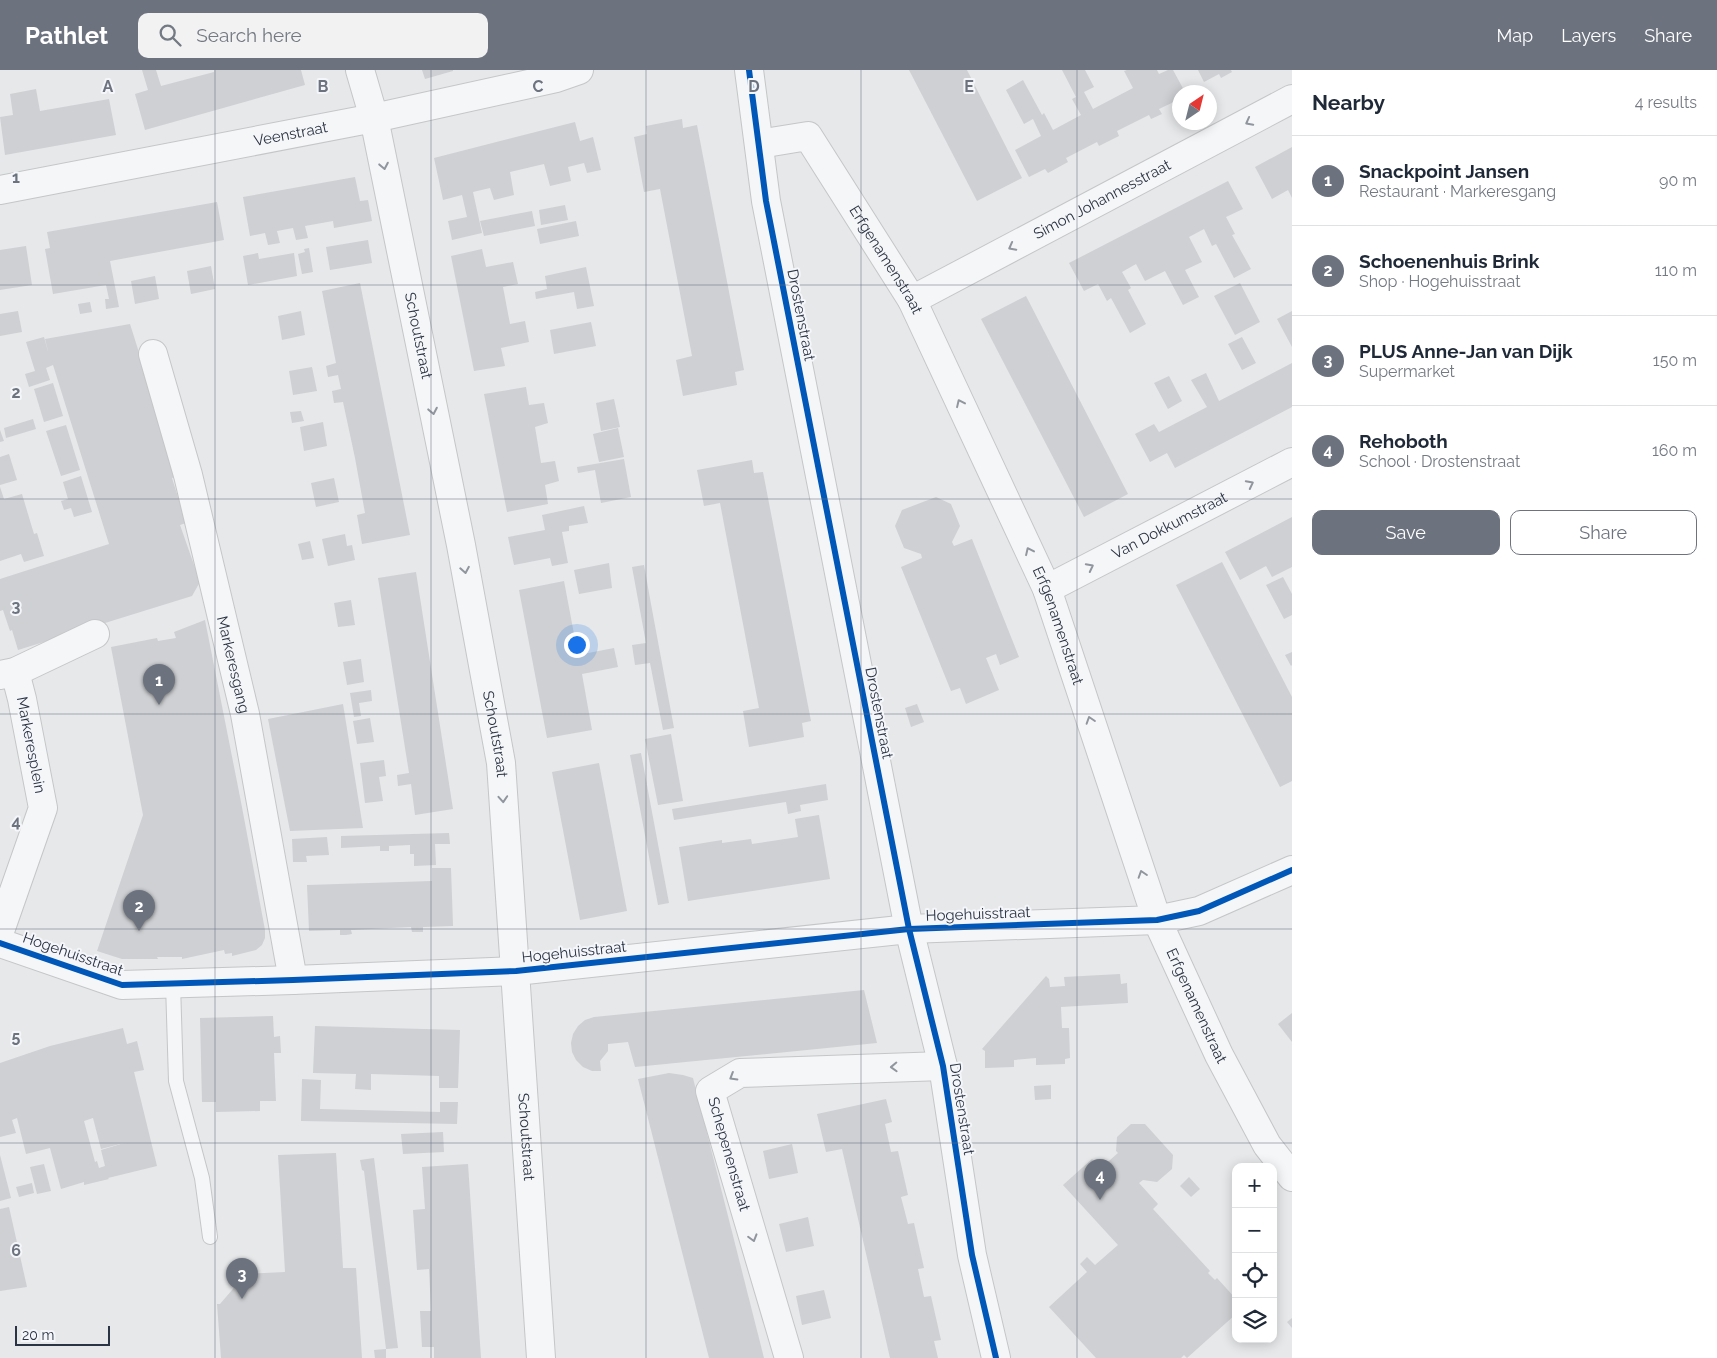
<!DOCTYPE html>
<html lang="en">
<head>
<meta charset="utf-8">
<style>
  body { margin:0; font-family:Raleway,sans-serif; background:#f2f2f3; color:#1f2937 }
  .controls { position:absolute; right:15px; bottom:15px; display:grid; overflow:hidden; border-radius:10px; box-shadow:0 2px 12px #0003 }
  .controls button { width:45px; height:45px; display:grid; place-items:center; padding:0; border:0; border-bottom:1px solid #e0e1e3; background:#fff; color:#1f2937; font:25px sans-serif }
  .compass { position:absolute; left:1172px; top:15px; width:45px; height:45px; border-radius:50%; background:#fff; box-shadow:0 2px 12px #0003; rotate:35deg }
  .scale { position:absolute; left:15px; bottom:12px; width:95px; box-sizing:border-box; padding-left:5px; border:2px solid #2b3445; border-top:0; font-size:14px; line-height:18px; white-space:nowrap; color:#2b3445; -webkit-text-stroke:4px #f4f6f9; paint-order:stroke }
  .you { position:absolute; left:576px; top:574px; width:18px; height:18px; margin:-12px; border:4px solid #fff; border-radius:50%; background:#1a73e8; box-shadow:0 0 0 8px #1a73e833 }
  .badge { display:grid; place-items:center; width:32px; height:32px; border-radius:50%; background:#6c737f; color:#fff; font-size:16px; font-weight:700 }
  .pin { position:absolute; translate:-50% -41px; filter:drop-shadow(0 1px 2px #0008) }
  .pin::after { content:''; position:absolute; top:26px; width:18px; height:15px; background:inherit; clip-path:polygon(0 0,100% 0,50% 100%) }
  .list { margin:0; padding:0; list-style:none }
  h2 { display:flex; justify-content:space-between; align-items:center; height:65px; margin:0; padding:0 20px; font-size:21px }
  h2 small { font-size:16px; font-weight:400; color:#747a83 }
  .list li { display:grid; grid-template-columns:32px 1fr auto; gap:15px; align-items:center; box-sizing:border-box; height:90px; padding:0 20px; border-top:1px solid #e0e1e3 }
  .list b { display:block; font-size:19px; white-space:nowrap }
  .list p { margin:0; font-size:16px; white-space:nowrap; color:#747a83 }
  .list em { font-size:16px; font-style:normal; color:#747a83 }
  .actions { display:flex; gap:10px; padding:15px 20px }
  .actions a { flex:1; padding:11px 0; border:1px solid #6c737f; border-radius:10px; text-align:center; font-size:18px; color:#6c737f }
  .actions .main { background:#6c737f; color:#fff }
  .icon { flex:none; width:28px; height:28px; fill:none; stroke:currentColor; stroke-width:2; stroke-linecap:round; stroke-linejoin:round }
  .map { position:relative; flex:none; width:1292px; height:1288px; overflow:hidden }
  header { display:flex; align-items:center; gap:30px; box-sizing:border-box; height:70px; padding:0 25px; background:#6c737f; color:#fff }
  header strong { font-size:24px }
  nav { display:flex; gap:28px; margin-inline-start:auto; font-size:18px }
  .search { width:350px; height:45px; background:#f2f2f3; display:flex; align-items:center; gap:12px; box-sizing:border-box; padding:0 18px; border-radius:10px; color:#747a83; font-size:19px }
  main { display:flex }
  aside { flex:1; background:#fff }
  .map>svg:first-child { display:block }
  .building { fill:#ced0d3; fill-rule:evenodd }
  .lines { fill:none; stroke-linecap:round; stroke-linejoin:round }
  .lane-casing { stroke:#c4c6c8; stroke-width:16 }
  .street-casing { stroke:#c4c6c8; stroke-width:30 }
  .lane { stroke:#f5f6f7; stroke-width:14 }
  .street { stroke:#f5f6f7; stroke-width:28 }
  .cycleway-casing { stroke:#f4f6f9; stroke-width:9 }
  .cycleway { stroke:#0057b8; stroke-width:6 }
  .oneway { stroke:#90959e }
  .grid { fill:none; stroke:#6c737f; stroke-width:1; stroke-opacity:0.55 }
  .labels { text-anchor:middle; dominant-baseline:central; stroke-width:4; stroke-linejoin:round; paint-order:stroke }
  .street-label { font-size:15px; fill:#2b3445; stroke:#f4f6f9 }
  .grid-label { font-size:16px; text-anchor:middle; font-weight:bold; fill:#6c737f; stroke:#f4f6f9; stroke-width:4; stroke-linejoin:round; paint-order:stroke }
</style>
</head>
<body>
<header>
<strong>Pathlet</strong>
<div class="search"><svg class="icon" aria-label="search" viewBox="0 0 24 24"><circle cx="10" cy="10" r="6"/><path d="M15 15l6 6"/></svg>Search here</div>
<nav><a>Map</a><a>Layers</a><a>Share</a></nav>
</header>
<main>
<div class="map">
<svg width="1292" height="1288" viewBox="0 0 1292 1288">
  <rect width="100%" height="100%" fill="#e6e8ea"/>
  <g class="building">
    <polygon points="142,0 156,0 161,16 214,2 214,0 301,0 305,15 145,60 135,24 148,20"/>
    <polygon points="422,0 453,0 453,1 425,9"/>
    <polygon points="909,0 967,0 1022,108 977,131"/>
    <polygon points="1062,0 1085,0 1094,17 1084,22 1093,39 1133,18 1124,1 1127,0 1157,0 1159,4 1168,0 1173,0 1185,22 1180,22 1180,29 1159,39 1162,44 1151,49 1149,45 1117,61 1119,66 1099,76 1097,72 1066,88 1068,92 1048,103 1045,99 1029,107 1015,80 1041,66 1033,49 1024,54 1006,20 1023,10 1042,45 1044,43 1053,60 1081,45 1072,29 1076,27"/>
    <polygon points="1198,0 1231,0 1232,2 1221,8 1219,4 1204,12"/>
    <polygon points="36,19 40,41 109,29 116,65 5,85 0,47 13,45 10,24"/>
    <polygon points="682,49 683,58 697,55 744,300 735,302 737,315 683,326 676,290 692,286 660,119 644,122 634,67 647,64 646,56"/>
    <polygon points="575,52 580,71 593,67 601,100 587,103 584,93 568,97 571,111 550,116 544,94 510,102 514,125 494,130 490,118 473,122 482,163 452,170 448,151 467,147 462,125 443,130 434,88"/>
    <polygon points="1292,77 1292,128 1288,120 1272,129 1255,97"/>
    <polygon points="355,107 360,131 368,130 372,151 334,158 333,151 305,156 308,168 296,170 293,158 277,161 280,173 268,175 265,163 250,166 243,127"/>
    <polygon points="1228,111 1243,139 1226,147 1235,164 1232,165 1251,199 1234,208 1216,174 1212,176 1204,159 1189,167 1202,192 1185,200 1199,227 1183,235 1165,201 1145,211 1136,194 1122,202 1131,218 1128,220 1146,254 1130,263 1111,228 1107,231 1098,214 1084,221 1069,193"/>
    <polygon points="217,132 224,170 110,191 119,237 106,239 105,229 109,229 106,215 53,224 45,179 50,178 47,162"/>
    <polygon points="565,135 568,150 541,155 539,140"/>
    <polygon points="532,141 535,156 484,166 480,151"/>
    <polygon points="576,151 579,166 540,174 537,159"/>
    <polygon points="368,170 372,193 330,200 326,177"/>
    <polygon points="26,176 32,215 0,220 0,180"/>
    <polygon points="309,178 313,202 302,204 298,184 305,182 304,179"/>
    <polygon points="482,179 486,197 513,192 518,214 503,217 510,254 525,251 529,272 501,278 505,296 474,301 451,186"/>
    <polygon points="258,183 259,189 294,183 297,206 248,215 243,186"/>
    <polygon points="211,196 215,219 191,224 187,201"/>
    <polygon points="586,197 594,236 577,239 574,222 536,229 535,222 547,219 545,206"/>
    <polygon points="155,206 159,229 135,234 131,211"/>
    <polygon points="360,213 410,465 362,474 357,445 365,443 355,388 343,332 334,333 332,321 341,319 338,305 328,307 326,296 336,293 322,221"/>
    <polygon points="1240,213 1260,252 1235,265 1214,226"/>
    <polygon points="1026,226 1128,424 1084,447 981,249"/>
    <polygon points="90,232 92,242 80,244 78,234"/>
    <polygon points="18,241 22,262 0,266 0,244"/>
    <polygon points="301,241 305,265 282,270 278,246"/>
    <polygon points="1292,241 1292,277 1277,249"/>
    <polygon points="591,252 596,276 554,284 550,260"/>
    <polygon points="130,254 178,406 172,408 186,453 180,455 200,512 192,526 18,580 12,560 10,561 3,540 0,541 0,509 109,474 53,295 46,298 50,310 29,317 25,304 35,301 26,272 44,267 49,285 45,269"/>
    <polygon points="1242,267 1256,293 1242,300 1228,274"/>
    <polygon points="1292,293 1292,337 1175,398 1167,383 1150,392 1135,364 1154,354 1159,362 1207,337 1191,310 1206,303 1219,331"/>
    <polygon points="312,297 317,321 293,325 289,301"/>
    <polygon points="1169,306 1182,331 1168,339 1154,313"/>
    <polygon points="53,313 63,346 44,352 34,319"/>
    <polygon points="526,317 529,335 544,333 548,353 535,357 541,393 555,391 559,411 545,415 548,434 507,442 484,324"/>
    <polygon points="614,329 620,357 601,361 596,333"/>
    <polygon points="301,341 304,351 292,353 290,342"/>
    <polygon points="33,349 36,359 6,368 4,358"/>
    <polygon points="323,352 327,376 304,381 300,357"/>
    <polygon points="66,355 80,400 61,406 46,361"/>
    <polygon points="618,358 624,387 599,392 593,364"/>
    <polygon points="0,360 4,371 0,372"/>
    <polygon points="9,384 17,410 0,415 0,387"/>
    <polygon points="624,389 631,427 601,433 595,400 578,403 577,397"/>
    <polygon points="752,390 754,403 763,402 811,651 802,653 804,667 749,677 743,641 759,638 720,433 704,436 697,400"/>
    <polygon points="81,406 92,442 74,447 71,438 64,440 61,431 68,429 63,412"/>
    <polygon points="334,408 339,432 316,437 311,413"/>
    <polygon points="0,417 4,429 22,424 34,464 37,463 44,486 24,492 21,484 0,491"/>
    <polygon points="936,427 951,434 960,456 952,472 954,476 972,469 1019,587 1000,595 996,584 986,588 999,620 966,634 960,618 951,621 901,497 922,488 921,484 904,478 895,456 902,440"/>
    <polygon points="584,436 588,453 569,456 569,461 562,462 568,493 552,496 550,488 514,495 508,467 545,460 542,445"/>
    <polygon points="1292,447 1292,497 1272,507 1266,496 1240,510 1225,482"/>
    <polygon points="345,464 347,476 352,475 355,490 328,496 322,469"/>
    <polygon points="310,471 314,488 302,490 298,474"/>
    <polygon points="1222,492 1292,627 1292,711 1280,717 1176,515"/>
    <polygon points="609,493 612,518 579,524 574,500"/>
    <polygon points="644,495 651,534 674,658 663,660 650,593 635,595 632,575 646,573 632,497"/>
    <polygon points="416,502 453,739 415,745 411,714 398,716 397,705 409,703 378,508"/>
    <polygon points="1283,507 1292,524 1292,545 1284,549 1266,515"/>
    <polygon points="564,511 578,585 614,578 618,597 582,604 592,660 547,668 519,520"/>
    <polygon points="351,530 355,555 338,557 334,533"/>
    <polygon points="205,550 241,732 265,860 265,868 262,875 256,880 232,886 232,883 225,884 224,880 182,889 182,887 157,887 158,889 122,889 97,881 143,745 111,577 157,568 158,571 176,568 174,562"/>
    <polygon points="1292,582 1292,595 1291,596 1285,585"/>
    <polygon points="361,589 364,612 347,615 343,592"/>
    <polygon points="371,620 372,631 359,633 361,646 354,647 350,623"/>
    <polygon points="343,634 363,758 290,761 268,649"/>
    <polygon points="917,634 924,652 911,657 905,638"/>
    <polygon points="370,648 374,672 357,674 353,651"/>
    <polygon points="671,664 683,731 658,735 645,669"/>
    <polygon points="641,683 669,833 658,835 630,685"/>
    <polygon points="384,690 386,706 379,707 383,731 365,733 360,693"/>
    <polygon points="599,693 627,841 580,850 552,702"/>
    <polygon points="826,714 828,730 800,735 801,741 788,744 786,732 674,750 672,739"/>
    <polygon points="819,745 830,809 688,831 679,777 722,770 722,773 751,769 752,774 798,767 795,749"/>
    <polygon points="449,763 450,774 435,774 436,795 414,796 414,784 410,784 410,775 389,776 389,781 380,781 380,776 341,778 341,766"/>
    <polygon points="327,767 329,785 306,786 307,792 293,792 292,769"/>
    <polygon points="432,798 451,798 453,856 423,857 423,862 412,862 411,857 351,860 352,864 346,865 340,865 340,860 309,861 307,815 432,811"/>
    <polygon points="1120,904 1121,914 1127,913 1128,933 1061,937 1062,958 1069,958 1070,988 1065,989 1065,994 1036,995 1036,988 1014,990 1014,997 985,998 985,981 982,979 1046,906 1049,909 1050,917 1065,916 1064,907"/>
    <polygon points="864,920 877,973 635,997 628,972 608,974 608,981 600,991 601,1001 592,1001 583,997 576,990 572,982 571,973 573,964 578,956 585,950 594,947"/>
    <polygon points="1292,943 1292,972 1278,954"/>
    <polygon points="273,946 274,967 280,966 281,983 274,983 276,1031 260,1031 260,1041 216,1042 216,1032 202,1032 200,948"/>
    <polygon points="315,956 460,960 458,1018 439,1018 439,1006 371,1004 371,1020 355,1019 356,1004 313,1003"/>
    <path d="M123,958L127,974L137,971L144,1000L134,1002L157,1096L108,1108L109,1109L84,1115V1112L61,1119L50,1078L26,1084L17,1048L12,1050L16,1063L0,1067V993L50,976ZM93,1048L101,1079L124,1073L101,1080L105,1096L99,1098L97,1091L95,1092L84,1051Z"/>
    <polygon points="669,1003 683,1005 693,1008 764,1288 709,1288 638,1009"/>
    <polygon points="302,1009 321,1010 320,1039 440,1042 440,1032 458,1032 457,1054 301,1051"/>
    <polygon points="1051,1015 1051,1029 1035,1030 1034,1016"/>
    <polygon points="886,1029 892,1052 885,1054 891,1082 898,1081 908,1125 901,1127 908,1154 914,1153 924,1198 918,1199 924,1227 931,1226 941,1270 934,1271 938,1288 890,1288 842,1079 826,1082 817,1044"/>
    <polygon points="1131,1054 1145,1054 1173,1085 1172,1099 1157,1112 1143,1110 1139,1113 1158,1134 1153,1139 1210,1201 1208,1203 1215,1210 1217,1208 1236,1229 1236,1244 1187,1288 1184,1285 1181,1288 1096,1288 1049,1237 1087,1202 1080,1194 1087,1187 1095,1195 1118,1175 1063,1115 1092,1089 1101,1098 1118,1083 1116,1081 1117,1067"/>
    <polygon points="443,1062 444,1082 403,1084 401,1064"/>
    <polygon points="792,1074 798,1103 769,1109 763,1081"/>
    <polygon points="336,1083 343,1198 356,1198 362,1288 221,1288 217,1234 220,1234 244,1206 244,1204 285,1202 278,1085"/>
    <polygon points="0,1085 11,1128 0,1131"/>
    <polygon points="374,1088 398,1278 386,1279 364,1101 362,1100 360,1090"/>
    <polygon points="44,1094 51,1121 37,1124 30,1097"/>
    <polygon points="468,1094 481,1288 434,1288 434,1277 422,1277 420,1241 431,1241 429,1199 417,1200 413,1140 425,1139 422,1097"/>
    <polygon points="1189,1107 1200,1119 1191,1127 1180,1116"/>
    <polygon points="32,1113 34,1123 19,1127 16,1117"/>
    <polygon points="9,1137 27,1217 0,1221 0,1139"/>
    <polygon points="808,1147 814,1176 786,1182 779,1154"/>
    <polygon points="824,1220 831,1248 802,1255 796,1226"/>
    <polygon points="1292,1248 1292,1258 1287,1252"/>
    <polygon points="386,1279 386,1288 375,1288 374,1280"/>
  </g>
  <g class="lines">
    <g class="lane-casing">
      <polyline id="lane" points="173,914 176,1011 202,1108 210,1167"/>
    </g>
    <g class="street-casing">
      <g id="street">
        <path id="s1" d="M360,0L374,48L461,475L501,693L541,1288"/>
        <polyline points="749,0 766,131 909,859 943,996 972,1185 996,1288"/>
        <path id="s2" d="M759,74L808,66L912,230L1047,519L1157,850L1219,985L1267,1075L1292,1107"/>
        <path id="s3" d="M0,120L374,48L556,8L579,0"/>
        <path id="s4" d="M912,230L1292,29"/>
        <path id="s5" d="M153,284L188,405L245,644L293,910"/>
        <path id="s6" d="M1047,519L1292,392"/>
        <polyline points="0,605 15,602 95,564"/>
        <polyline points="0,861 43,738 22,629 15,602"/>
        <polyline points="0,873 122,915 293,910 516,901 909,859 1157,850 1199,841 1292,800"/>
        <polyline points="789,1288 710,1021 740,1003 943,996"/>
      </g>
    </g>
    <use href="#lane" class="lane"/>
    <use href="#street" class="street"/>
    <g class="cycleway-casing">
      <g id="cycleway">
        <polyline points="749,0 766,131 909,859 943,996 972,1185 996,1288"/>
        <polyline points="0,873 122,915 293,910 516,901 909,859 1157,850 1199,841 1292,800"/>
      </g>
    </g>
    <use href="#cycleway" class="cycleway"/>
  </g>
  <defs><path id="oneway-chevron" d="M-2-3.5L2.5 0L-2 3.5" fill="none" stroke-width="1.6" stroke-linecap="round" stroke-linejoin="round" transform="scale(1.25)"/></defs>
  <g class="oneway">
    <use href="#oneway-chevron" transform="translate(1249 52) rotate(152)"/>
    <use href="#oneway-chevron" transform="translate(384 96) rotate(79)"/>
    <use href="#oneway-chevron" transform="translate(1012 177) rotate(152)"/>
    <use href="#oneway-chevron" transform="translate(960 333) rotate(-115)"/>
    <use href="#oneway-chevron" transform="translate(433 341) rotate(79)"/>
    <use href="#oneway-chevron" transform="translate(1250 414) rotate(-27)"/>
    <use href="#oneway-chevron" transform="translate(1029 481) rotate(-115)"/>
    <use href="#oneway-chevron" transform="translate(1090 497) rotate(-27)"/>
    <use href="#oneway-chevron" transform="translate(465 500) rotate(80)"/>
    <use href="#oneway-chevron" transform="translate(1090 650) rotate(-108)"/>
    <use href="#oneway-chevron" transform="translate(503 729) rotate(86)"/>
    <use href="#oneway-chevron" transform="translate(1142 804) rotate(-108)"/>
    <use href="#oneway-chevron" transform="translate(894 997) rotate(178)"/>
    <use href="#oneway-chevron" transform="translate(733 1007) rotate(149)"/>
    <use href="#oneway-chevron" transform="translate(753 1168) rotate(74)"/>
  </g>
  <path class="grid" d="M215,0V1288M431,0V1288M646,0V1288M861,0V1288M1077,0V1288M0,215H1292M0,429H1292M0,644H1292M0,859H1292M0,1073H1292"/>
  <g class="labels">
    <g class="street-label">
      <text stroke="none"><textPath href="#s3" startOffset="296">Veenstraat</textPath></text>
      <text stroke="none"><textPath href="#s4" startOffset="215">Simon Johannesstraat</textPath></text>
      <text stroke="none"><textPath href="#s2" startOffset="196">Erfgenamenstraat</textPath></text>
      <text transform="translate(801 245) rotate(79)">Drostenstraat</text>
      <text stroke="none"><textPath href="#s1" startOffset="272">Schoutstraat</textPath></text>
      <text stroke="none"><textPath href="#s6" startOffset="138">Van Dokkumstraat</textPath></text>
      <text stroke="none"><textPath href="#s2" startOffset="601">Erfgenamenstraat</textPath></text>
      <text stroke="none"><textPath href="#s5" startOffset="321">Markeresgang</textPath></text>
      <text transform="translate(879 643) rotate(79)">Drostenstraat</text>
      <text stroke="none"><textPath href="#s1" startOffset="678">Schoutstraat</textPath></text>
      <text transform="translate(31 675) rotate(79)">Markeresplein</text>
      <text transform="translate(978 844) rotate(-2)">Hogehuisstraat</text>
      <text transform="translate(574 882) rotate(-6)">Hogehuisstraat</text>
      <text transform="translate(73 884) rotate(19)">Hogehuisstraat</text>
      <text stroke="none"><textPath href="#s2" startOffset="1006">Erfgenamenstraat</textPath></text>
      <text transform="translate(962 1039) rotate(81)">Drostenstraat</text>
      <text stroke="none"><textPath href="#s1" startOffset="1082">Schoutstraat</textPath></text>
      <text transform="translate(729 1084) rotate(74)">Schepenenstraat</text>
    </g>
  </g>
  <g class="grid-label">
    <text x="108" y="22">A</text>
    <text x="323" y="22">B</text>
    <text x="538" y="22">C</text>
    <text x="754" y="22">D</text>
    <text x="969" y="22">E</text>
    <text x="16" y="113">1</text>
    <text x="16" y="328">2</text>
    <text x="16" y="542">3</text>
    <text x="16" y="757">4</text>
    <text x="16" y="972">5</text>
    <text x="16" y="1186">6</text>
  </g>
</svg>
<div class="controls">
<button>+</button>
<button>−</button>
<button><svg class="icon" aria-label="locate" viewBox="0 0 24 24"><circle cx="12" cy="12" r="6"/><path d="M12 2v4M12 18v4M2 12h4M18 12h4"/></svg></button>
<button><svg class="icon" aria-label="layers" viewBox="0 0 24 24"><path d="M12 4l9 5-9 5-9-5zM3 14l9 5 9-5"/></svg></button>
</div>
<svg class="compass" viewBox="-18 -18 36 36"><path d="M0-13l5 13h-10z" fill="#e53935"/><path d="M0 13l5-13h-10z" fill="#747a83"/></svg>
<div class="scale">20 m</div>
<div class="you"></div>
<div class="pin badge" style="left:159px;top:635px">1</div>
<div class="pin badge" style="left:139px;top:861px">2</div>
<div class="pin badge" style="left:242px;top:1229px">3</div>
<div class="pin badge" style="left:1100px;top:1130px">4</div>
</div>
<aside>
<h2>Nearby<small>4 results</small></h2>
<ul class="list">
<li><span class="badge">1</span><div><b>Snackpoint Jansen</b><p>Restaurant · Markeresgang</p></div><em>90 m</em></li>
<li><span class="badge">2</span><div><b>Schoenenhuis Brink</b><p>Shop · Hogehuisstraat</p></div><em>110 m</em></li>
<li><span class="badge">3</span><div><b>PLUS Anne-Jan van Dijk</b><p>Supermarket</p></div><em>150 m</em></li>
<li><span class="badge">4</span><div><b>Rehoboth</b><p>School · Drostenstraat</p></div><em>160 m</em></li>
</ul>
<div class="actions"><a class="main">Save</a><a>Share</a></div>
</aside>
</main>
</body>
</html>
